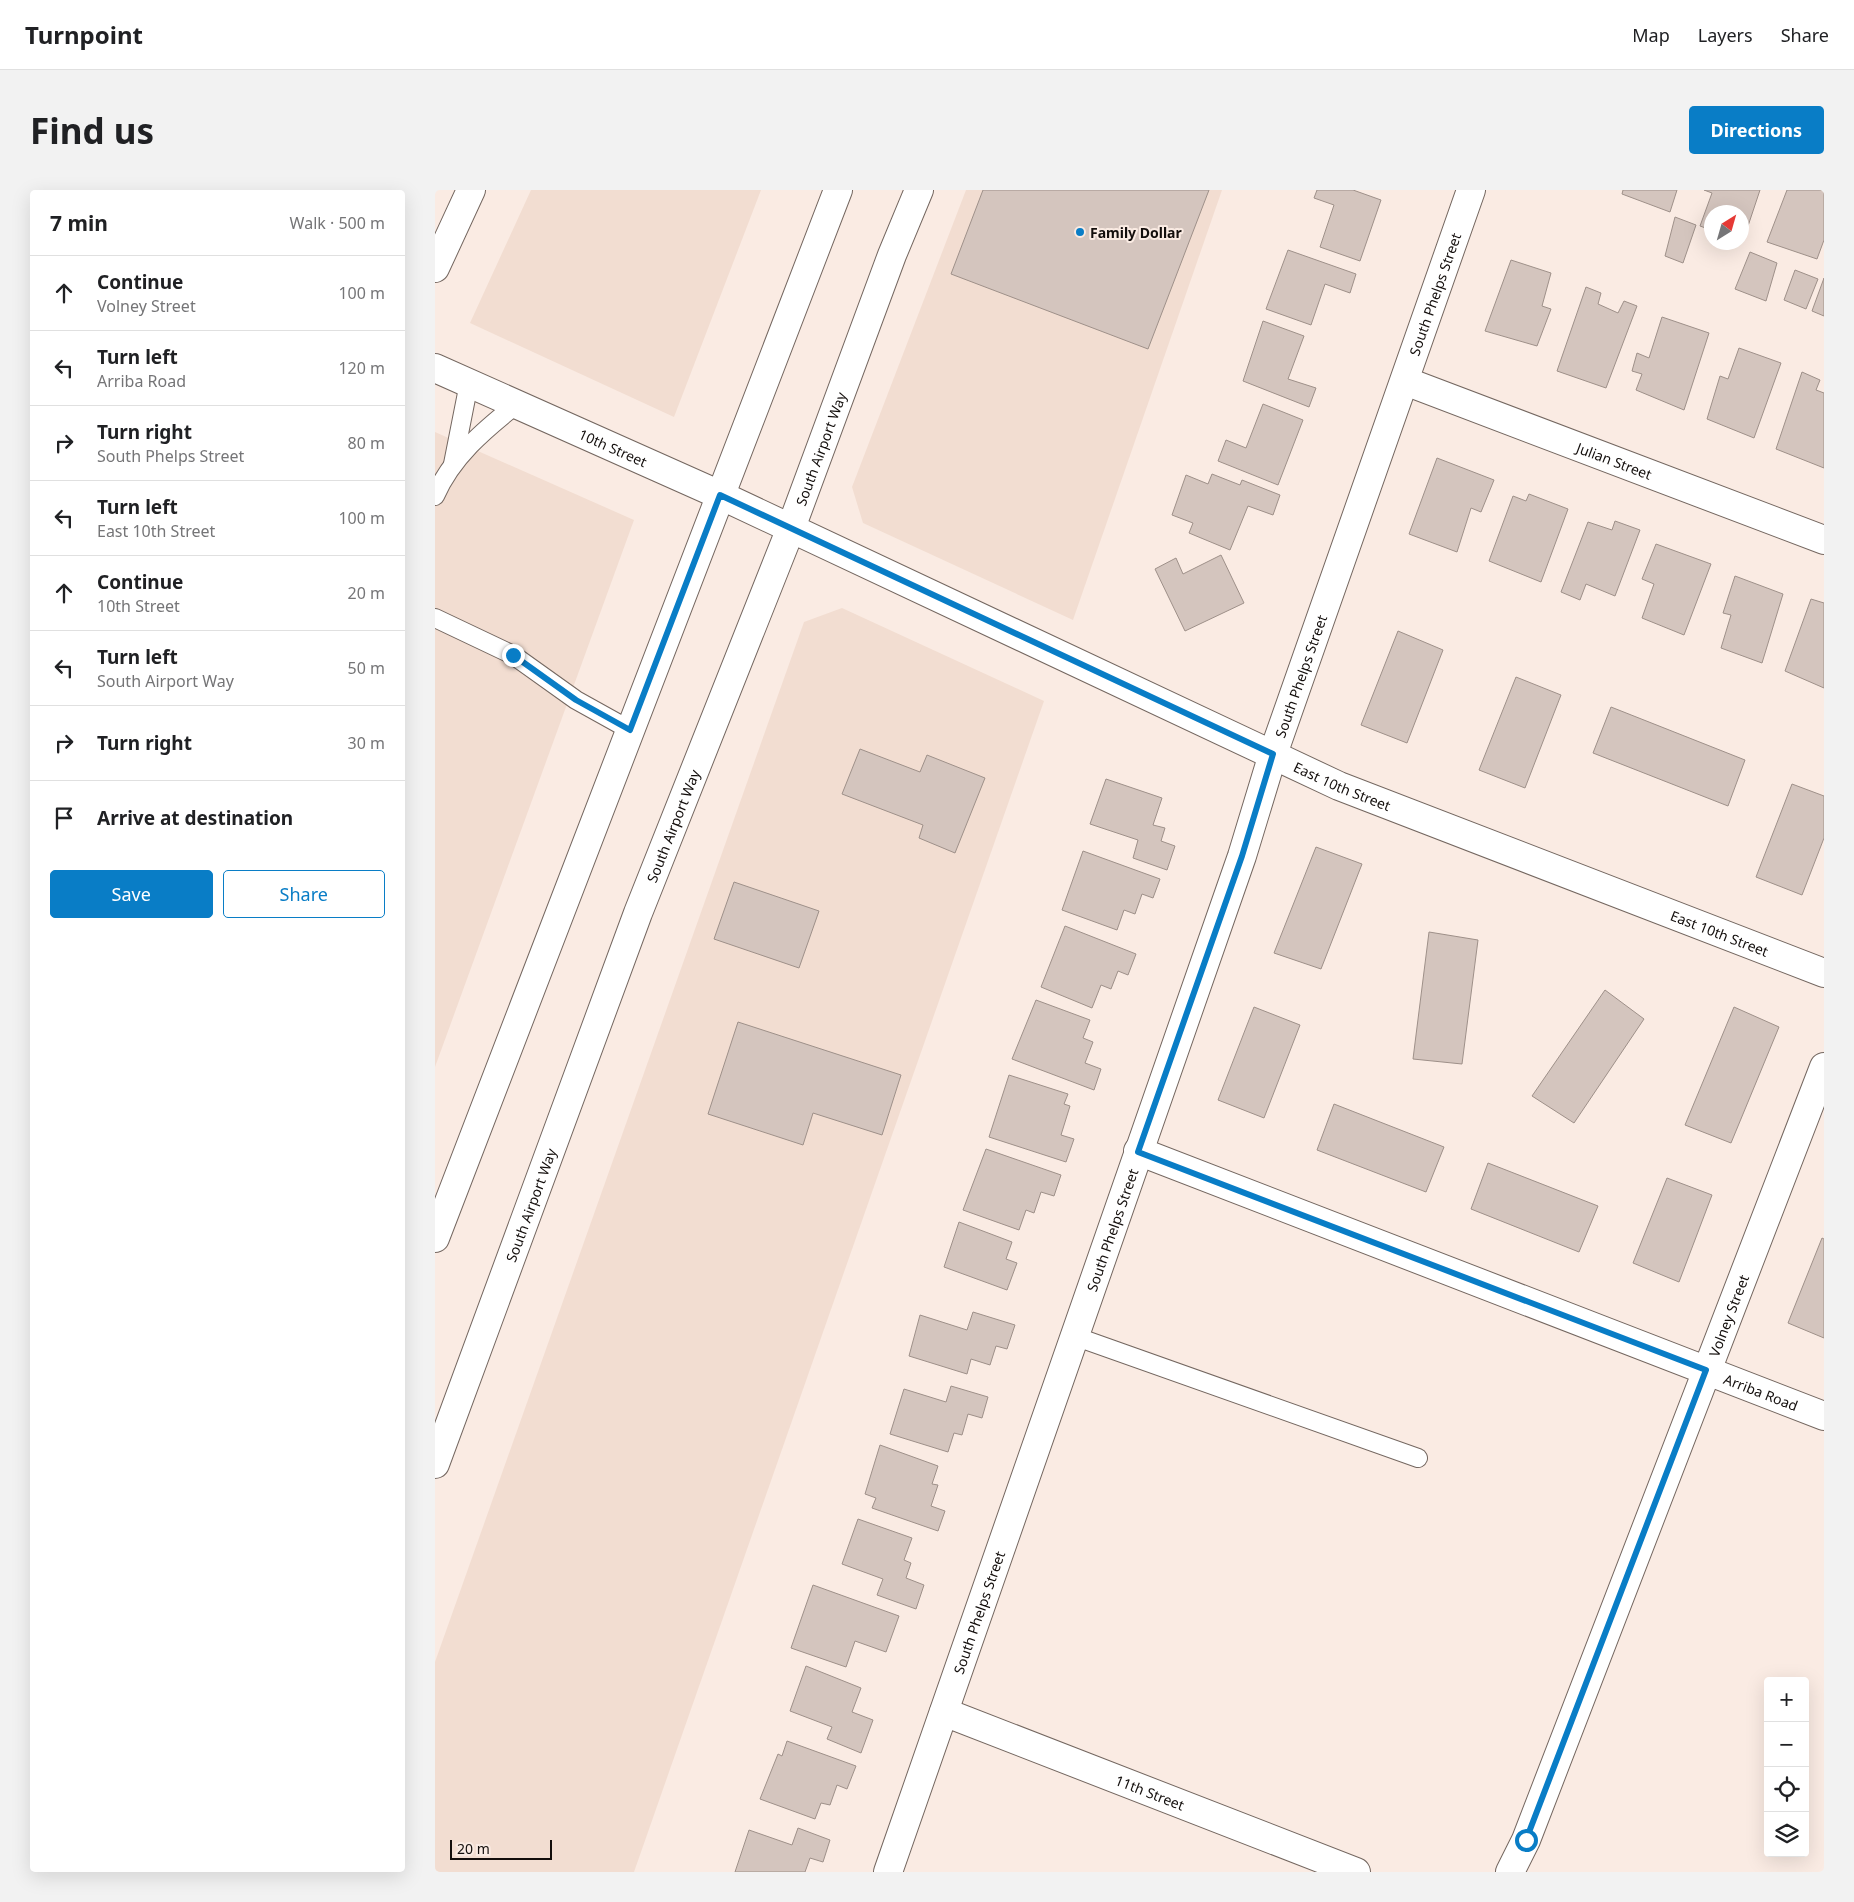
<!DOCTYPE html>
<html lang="en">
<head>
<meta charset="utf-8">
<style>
  body { margin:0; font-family:"Noto Sans",sans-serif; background:#f2f2f2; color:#202124 }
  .controls { position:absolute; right:15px; bottom:15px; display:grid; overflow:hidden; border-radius:5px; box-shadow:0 5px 20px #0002 }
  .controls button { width:45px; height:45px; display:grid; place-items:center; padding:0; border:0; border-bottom:1px solid #e0e0e0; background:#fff; color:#202124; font:25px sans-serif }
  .compass { position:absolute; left:1269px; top:15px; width:45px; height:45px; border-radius:50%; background:#fff; box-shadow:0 5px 20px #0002; rotate:37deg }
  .scale { position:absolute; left:15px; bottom:12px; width:102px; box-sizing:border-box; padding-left:5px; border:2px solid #130e0c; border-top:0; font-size:14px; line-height:18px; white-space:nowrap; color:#130e0c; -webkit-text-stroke:4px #faebe3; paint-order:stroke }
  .stop { position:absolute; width:15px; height:15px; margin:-11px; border:4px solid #097dc6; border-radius:50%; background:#fff }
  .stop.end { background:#097dc6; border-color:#fff; box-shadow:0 1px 5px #0008 }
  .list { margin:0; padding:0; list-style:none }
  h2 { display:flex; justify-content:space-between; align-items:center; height:65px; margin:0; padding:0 20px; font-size:21px }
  h2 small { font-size:16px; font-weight:400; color:#757577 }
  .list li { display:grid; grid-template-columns:32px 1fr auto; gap:15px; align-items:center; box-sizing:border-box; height:75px; padding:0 20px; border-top:1px solid #e0e0e0 }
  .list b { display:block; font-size:19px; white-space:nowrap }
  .list p { margin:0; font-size:16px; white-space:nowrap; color:#757577 }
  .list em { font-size:16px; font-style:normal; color:#757577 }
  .actions { display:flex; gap:10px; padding:15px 20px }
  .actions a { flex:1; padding:11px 0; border:1px solid #097dc6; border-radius:5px; text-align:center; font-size:18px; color:#097dc6 }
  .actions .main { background:#097dc6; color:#fff }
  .icon { flex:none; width:28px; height:28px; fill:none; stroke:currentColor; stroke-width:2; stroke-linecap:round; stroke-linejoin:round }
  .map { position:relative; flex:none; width:1389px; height:1682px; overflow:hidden; border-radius:5px }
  header { display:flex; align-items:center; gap:30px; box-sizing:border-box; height:70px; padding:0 25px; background:#fff; border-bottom:1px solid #e0e0e0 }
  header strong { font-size:24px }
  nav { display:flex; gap:28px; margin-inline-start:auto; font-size:18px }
  .intro { display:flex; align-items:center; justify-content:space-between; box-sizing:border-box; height:120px; padding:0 30px }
  h1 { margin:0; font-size:35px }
  .button { padding:12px 22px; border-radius:5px; background:#097dc6; color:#fff; font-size:18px; font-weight:700 }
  main { display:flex; gap:30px; padding:0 30px }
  aside { flex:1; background:#fff; border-radius:5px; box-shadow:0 5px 20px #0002 }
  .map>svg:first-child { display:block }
  .built { fill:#f2ddd1 }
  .building { fill:#d4c5be; stroke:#9e9089 }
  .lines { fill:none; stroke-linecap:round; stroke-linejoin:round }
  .lane-casing { stroke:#746760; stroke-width:20 }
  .street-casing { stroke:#746760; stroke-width:30 }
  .secondary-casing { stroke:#746760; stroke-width:30 }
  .lane { stroke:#fff; stroke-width:18 }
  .street { stroke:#fff; stroke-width:28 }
  .secondary { stroke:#fff; stroke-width:28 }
  .route { stroke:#097dc6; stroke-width:6 }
  .poi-dot { fill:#097dc6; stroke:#faebe3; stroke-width:2 }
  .labels { text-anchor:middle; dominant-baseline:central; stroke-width:4; stroke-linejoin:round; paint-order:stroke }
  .poi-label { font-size:14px; font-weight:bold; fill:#130e0c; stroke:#faebe3; text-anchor:start }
  .street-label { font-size:14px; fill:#130e0c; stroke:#faebe3 }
</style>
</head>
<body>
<header>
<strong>Turnpoint</strong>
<nav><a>Map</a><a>Layers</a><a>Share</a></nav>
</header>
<div class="intro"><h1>Find us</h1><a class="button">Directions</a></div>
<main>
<aside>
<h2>7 min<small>Walk · 500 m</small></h2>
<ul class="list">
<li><svg class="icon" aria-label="ahead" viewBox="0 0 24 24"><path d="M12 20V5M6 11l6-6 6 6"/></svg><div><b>Continue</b><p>Volney Street</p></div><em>100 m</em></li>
<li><svg class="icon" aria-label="left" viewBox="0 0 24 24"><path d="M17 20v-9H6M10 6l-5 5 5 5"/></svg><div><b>Turn left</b><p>Arriba Road</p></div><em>120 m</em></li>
<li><svg class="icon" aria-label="right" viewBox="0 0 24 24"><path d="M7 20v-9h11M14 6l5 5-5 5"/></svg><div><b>Turn right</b><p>South Phelps Street</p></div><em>80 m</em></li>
<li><svg class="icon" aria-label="left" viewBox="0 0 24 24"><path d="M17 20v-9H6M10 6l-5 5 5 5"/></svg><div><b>Turn left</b><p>East 10th Street</p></div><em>100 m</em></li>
<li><svg class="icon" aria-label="ahead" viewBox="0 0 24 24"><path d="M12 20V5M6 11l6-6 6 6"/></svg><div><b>Continue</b><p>10th Street</p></div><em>20 m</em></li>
<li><svg class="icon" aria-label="left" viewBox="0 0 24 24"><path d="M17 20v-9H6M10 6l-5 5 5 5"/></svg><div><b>Turn left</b><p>South Airport Way</p></div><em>50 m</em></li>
<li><svg class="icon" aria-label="right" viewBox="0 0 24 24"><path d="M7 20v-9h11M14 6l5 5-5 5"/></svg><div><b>Turn right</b></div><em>30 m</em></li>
<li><svg class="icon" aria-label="arrive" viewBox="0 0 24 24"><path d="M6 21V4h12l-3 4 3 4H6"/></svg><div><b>Arrive at destination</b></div></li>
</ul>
<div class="actions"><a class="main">Save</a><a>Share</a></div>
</aside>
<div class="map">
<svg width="1389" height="1682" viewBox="0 0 1389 1682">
  <rect width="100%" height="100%" fill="#faebe3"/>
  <g class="built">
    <polygon points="96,0 326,0 239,227 35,133"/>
    <polygon points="531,0 787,0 638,430 428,333 417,297"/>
    <polygon points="0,242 199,330 0,877"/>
    <polygon points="407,418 609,511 199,1682 0,1682 0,1472 369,432"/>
  </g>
  <g class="building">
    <polygon points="548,0 774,0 713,159 516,84"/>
    <polygon points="882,0 918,0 946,10 925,71 885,57 899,15 879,8"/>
    <polygon points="1188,0 1242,0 1235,22 1187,4"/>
    <polygon points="1269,0 1325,0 1308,51 1306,22 1276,22 1276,40 1265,36 1277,3"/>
    <polygon points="1352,0 1389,0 1389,50 1382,69 1332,52"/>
    <polygon points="1240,27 1261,35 1248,73 1230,66"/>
    <polygon points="853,60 921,84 915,103 890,94 876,135 831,119"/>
    <polygon points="1315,62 1342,73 1331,111 1300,99"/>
    <polygon points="1076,70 1116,83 1107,116 1116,119 1102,156 1050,141"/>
    <polygon points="1360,80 1383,89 1371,119 1349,110"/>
    <polygon points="1389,88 1389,126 1377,121"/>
    <polygon points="1151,97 1166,103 1163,114 1183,123 1189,111 1202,116 1171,198 1122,181"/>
    <polygon points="1227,127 1274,143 1249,220 1201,200 1207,184 1197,181 1202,163 1214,168"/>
    <polygon points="828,131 869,146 853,189 881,198 874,217 808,191"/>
    <polygon points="1304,158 1346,173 1319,248 1272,229 1285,186 1293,189"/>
    <polygon points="1367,182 1385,190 1381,200 1389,203 1389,278 1341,259"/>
    <polygon points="828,214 868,230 843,295 783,271 791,250 811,258"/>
    <polygon points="1002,268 1059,290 1046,322 1036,318 1022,362 974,344"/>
    <polygon points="777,284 805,295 807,290 845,305 838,325 813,316 795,360 754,343 758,333 737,325 751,285 773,294"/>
    <polygon points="1094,304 1133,319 1106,392 1054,371 1078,306 1091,311"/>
    <polygon points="1180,331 1205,340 1180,406 1151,394 1145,410 1126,402 1153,332 1177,340"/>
    <polygon points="1221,354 1276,374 1249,445 1207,428 1219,394 1207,389"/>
    <polygon points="786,365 809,413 750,441 720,379 741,368 748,384"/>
    <polygon points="1300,386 1348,404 1327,473 1286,458 1296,425 1288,423"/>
    <polygon points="1376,409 1389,413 1389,498 1350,481"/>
    <polygon points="963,441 1008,460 972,553 926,535"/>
    <polygon points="1081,487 1126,505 1090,598 1044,580"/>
    <polygon points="1176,517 1310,570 1293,616 1158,563"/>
    <polygon points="425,559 485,582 492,565 550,588 520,663 484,648 488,635 407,604"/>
    <polygon points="671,589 727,608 718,635 730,638 726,651 740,656 732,680 698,668 703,650 655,634"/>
    <polygon points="1357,594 1389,606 1389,648 1367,705 1321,687"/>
    <polygon points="881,657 927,674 886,779 839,763"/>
    <polygon points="648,661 725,689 718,708 707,704 700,724 689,720 682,740 627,720"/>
    <polygon points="299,692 384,721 364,778 279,749"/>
    <polygon points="630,736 701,764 693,785 683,781 676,799 666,795 657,818 606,797"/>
    <polygon points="994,742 1043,750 1027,874 978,869"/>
    <polygon points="1170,800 1209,829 1139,933 1097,906"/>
    <polygon points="601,810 655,830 648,848 658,852 650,873 666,879 659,900 577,869"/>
    <polygon points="819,817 865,835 829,928 783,910"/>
    <polygon points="1299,817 1344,837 1296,953 1250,935"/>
    <polygon points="303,832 466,885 447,945 378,923 368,955 273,924"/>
    <polygon points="574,885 633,904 629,914 635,916 626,945 639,949 631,972 554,947"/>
    <polygon points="899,914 1009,957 991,1002 882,960"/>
    <polygon points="551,959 626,985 619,1006 606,1002 599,1023 591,1020 584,1040 528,1020"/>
    <polygon points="1053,973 1163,1016 1144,1062 1036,1019"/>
    <polygon points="1232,988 1277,1005 1244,1092 1198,1073"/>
    <polygon points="524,1032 577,1052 571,1069 582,1073 572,1100 509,1077"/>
    <polygon points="1387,1048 1389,1049 1389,1148 1353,1133"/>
    <polygon points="538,1122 580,1135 572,1159 561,1156 555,1175 536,1169 532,1184 474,1166 485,1125 532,1140"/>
    <polygon points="516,1196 553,1207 547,1228 533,1224 527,1245 519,1243 513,1262 455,1244 469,1199 511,1212"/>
    <polygon points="445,1255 503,1276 497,1294 503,1295 496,1316 510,1321 503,1341 437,1318 441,1308 430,1304"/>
    <polygon points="423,1329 477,1348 469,1370 476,1373 471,1388 489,1395 481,1419 442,1405 448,1389 407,1374"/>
    <polygon points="378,1395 464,1426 451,1462 420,1451 411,1477 356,1458"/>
    <polygon points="371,1476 426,1498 417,1522 438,1530 426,1563 392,1549 397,1537 355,1521"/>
    <polygon points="352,1551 421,1576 412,1599 402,1595 395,1615 386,1613 380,1629 325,1609 343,1564 347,1566"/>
    <polygon points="363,1638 395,1650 388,1672 375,1668 370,1682 300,1682 314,1640 357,1655"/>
  </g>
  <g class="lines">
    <g class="lane-casing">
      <g id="lane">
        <polyline points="18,274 34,193"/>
        <path d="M0,306C17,267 49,240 82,214"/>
        <polyline points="0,428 78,465 141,510 195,540"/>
        <polyline points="639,1146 983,1268"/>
      </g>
    </g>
    <g class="street-casing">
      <g id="street">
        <polyline points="0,78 36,0"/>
        <path id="s1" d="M0,178L285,305L904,596L1389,783"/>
        <path id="s2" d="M970,191L1389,350"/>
        <path id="s3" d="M703,961L1389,1226"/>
        <path id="s4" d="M509,1522L921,1682"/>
        <path id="s5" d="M453,1682L807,666L838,564L1036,0"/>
        <path id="s6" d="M1075,1682L1091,1650L1389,877"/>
      </g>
    </g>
    <g class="secondary-casing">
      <g id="secondary">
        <polyline points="0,1048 403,0"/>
        <path id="s7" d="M0,1274L203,723L356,338L457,65L484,0"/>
      </g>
    </g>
    <use href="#lane" class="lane"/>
    <use href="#street" class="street"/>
    <use href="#secondary" class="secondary"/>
  </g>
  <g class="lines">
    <polyline class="route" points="78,465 141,510 195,540 285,305 838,564 807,666 703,962 1271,1180 1091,1650"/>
  </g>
  <circle class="poi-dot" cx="645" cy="42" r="5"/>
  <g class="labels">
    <g class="poi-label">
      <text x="655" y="42">Family Dollar</text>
    </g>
    <g class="street-label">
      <text stroke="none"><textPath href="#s5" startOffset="1670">South Phelps Street</textPath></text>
      <text stroke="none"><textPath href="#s1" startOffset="195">10th Street</textPath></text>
      <text stroke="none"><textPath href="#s7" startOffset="1086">South Airport Way</textPath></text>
      <text stroke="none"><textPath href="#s2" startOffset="224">Julian Street</textPath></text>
      <text stroke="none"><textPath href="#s5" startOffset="1265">South Phelps Street</textPath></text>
      <text stroke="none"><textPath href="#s1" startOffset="999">East 10th Street</textPath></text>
      <text stroke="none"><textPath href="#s7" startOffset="681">South Airport Way</textPath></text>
      <text stroke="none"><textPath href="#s1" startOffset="1404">East 10th Street</textPath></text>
      <text stroke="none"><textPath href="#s7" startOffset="276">South Airport Way</textPath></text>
      <text stroke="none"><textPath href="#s5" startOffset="680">South Phelps Street</textPath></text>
      <text stroke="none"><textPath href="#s6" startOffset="598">Volney Street</textPath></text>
      <text stroke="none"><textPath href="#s3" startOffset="668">Arriba Road</textPath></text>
      <text stroke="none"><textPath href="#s5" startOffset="275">South Phelps Street</textPath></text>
      <text stroke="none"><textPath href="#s4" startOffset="221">11th Street</textPath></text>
    </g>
  </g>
</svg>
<div class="controls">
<button>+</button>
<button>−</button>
<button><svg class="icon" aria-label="locate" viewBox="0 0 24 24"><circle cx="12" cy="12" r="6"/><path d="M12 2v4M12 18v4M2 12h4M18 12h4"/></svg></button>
<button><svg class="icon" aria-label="layers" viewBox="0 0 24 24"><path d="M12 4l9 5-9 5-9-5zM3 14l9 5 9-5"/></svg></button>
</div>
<svg class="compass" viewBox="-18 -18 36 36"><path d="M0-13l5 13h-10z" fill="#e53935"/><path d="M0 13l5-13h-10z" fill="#757577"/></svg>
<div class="scale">20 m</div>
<div class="stop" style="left:1091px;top:1650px"></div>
<div class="stop end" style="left:78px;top:465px"></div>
</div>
</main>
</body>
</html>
